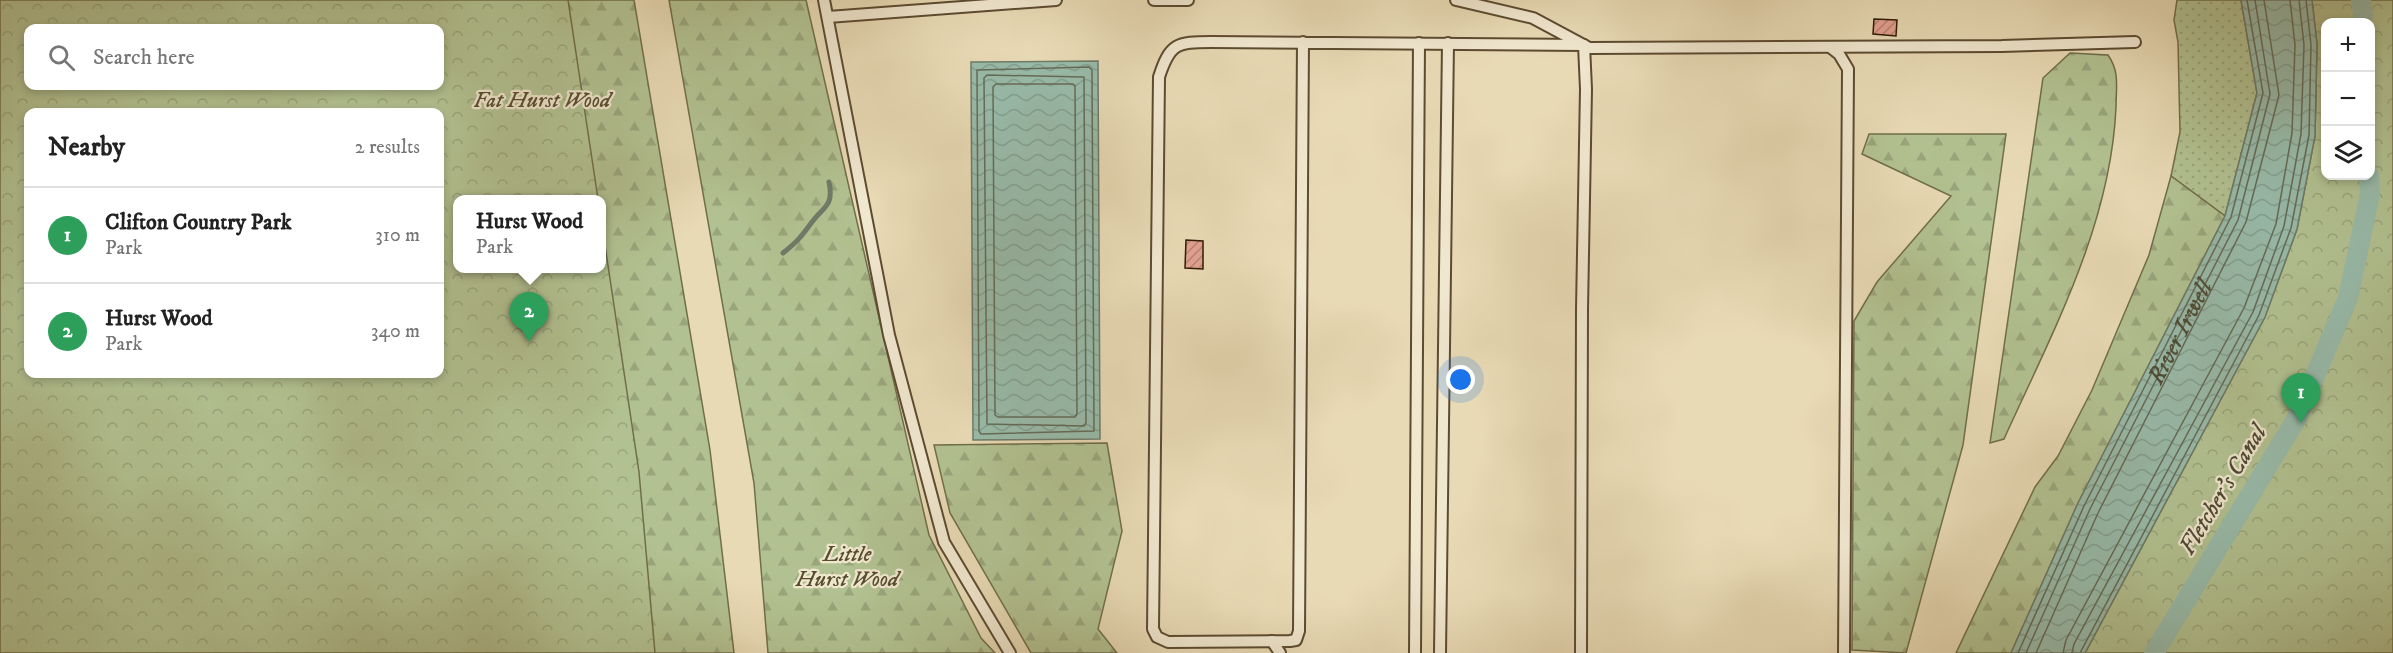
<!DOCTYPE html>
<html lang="en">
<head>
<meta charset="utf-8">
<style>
  body { margin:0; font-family:"IM FELL DW Pica",serif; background:#f6f6f6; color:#222 }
  .controls { position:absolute; right:18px; top:18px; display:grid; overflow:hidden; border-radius:12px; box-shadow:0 3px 9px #0003 }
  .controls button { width:54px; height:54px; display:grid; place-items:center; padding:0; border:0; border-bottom:2px solid #e0e0e0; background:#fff; color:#222; font:30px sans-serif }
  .you { position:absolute; left:1461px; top:380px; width:21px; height:21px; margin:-15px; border:4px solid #fff; border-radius:50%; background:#1a73e8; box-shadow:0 0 0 9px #1a73e833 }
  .badge { display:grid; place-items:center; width:39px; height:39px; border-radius:50%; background:#8f2418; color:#fff; font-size:20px; font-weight:700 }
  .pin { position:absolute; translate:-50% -50px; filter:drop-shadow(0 2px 3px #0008) }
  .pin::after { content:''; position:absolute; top:32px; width:21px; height:18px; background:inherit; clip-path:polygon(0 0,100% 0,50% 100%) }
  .popup { position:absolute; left:453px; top:195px; width:153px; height:78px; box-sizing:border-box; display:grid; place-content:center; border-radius:12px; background:#fff; filter:drop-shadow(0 2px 4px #0005); font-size:20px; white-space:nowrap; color:#767676 }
  .popup b { font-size:22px; color:#222 }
  .popup::after { content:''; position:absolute; left:50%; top:100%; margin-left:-12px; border:12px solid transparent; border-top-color:#fff }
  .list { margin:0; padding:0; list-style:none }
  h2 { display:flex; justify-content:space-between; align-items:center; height:78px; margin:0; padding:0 24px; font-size:26px }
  h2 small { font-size:20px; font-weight:400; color:#767676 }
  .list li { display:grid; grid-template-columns:39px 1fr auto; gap:18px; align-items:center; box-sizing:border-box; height:96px; padding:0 24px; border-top:2px solid #e0e0e0 }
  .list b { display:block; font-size:22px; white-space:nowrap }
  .list p { margin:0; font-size:20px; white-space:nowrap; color:#767676 }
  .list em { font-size:20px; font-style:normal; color:#767676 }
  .icon { flex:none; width:33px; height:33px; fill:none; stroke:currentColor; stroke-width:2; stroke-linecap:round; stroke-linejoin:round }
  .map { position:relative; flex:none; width:2393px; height:653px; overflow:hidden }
  .search { position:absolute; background:#fff; box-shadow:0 3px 9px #0003; left:24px; top:24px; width:420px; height:66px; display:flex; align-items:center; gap:15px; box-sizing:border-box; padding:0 21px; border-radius:12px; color:#767676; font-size:22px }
  .panel { position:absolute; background:#fff; box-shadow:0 3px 9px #0003; left:24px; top:108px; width:420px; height:270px; border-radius:12px }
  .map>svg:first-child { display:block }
  .grass { fill:url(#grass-dots); stroke:#706e4a; stroke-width:1.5 }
  .forest { fill:url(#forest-firs); stroke:#706e4a; stroke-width:1.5; fill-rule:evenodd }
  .park { fill:url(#park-crowns); stroke:#706e4a; stroke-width:1.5; fill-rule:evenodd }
  .water { fill:url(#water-waves); stroke:#6e7b68; stroke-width:1.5 }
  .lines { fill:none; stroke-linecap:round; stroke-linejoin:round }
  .shore { stroke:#646b57; stroke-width:1.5 }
  .stream { stroke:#6e7b68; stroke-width:5 }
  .canal { stroke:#98bbaa; stroke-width:20 }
  .building { fill:url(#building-hatch); stroke:#2f1b04; stroke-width:1.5 }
  .lane-casing { stroke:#5d4b30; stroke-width:14 }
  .lane { stroke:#f0e7cf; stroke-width:10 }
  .labels { text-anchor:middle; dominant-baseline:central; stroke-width:4.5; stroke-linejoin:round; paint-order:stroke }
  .park-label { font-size:22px; font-style:italic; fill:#564d2e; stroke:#f0e7cf }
  .water-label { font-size:24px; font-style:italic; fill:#4e4b36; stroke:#f0e7cf }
</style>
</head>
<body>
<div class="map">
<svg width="2393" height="653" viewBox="0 0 2393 653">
  <defs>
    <pattern id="grass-dots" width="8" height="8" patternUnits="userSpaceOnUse" patternTransform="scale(1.5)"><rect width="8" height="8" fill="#b2c191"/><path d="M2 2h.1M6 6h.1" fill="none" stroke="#99a57b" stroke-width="1.8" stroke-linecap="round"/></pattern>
    <pattern id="forest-firs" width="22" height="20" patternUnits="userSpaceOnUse" patternTransform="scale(1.5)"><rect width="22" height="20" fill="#b2c191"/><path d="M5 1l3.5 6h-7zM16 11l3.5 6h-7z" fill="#99a57b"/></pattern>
    <pattern id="park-crowns" width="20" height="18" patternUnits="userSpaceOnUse" patternTransform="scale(1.5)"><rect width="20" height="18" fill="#b2c191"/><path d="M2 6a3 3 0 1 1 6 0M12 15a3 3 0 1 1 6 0" fill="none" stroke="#99a57b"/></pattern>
    <pattern id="water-waves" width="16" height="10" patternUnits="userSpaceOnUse" patternTransform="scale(1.5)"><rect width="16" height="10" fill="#98bbaa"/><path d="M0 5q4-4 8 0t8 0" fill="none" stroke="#83a091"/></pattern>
    <pattern id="building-hatch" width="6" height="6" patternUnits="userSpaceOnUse" patternTransform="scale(1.5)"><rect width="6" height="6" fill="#e2a191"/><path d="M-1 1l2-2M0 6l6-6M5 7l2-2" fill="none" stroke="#b88274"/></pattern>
  </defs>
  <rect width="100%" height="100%" fill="#e8dab5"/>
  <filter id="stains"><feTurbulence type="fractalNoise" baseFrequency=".00333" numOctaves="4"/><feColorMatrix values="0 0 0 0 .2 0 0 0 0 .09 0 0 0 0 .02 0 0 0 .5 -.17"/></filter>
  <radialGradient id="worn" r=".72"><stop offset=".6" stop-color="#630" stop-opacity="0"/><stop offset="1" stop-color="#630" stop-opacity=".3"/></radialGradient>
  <polygon class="grass" points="2177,0 2241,0 2257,93 2225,216 2171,176 2180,132 2178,42 2174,20"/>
  <g class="forest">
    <path d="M22,0H634L710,450L734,653H474L601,268V200H457L440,112H28ZM28,28H440V86H28Z"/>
    <polygon points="669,0 806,0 929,535 981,638 995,653 768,653 754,483"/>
    <path d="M2070,53L2108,55C2120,72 2116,87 2116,107C2111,225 2052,333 2004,439L1990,443L2043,78Z"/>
    <polygon points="1869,134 2006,134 1963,445 1906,653 1852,650 1854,321 1877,282 1951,196 1862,154"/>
    <polygon points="2171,176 2225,216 2078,503 2011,653 1956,653 2035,487 2058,456 2092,390 2149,255"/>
    <polygon points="1107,443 1122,531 1098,629 1117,653 1031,653 950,513 934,445"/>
  </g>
  <g class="park">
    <path d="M0,0H568L598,199L457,200V268H601V219L639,472L655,653H0ZM28,28H440V86H28ZM28,112H440V374H28Z"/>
    <path d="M2312,0H2393V653H2085L2265,317L2297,229L2315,136L2317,44ZM2326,22H2370V176H2326Z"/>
  </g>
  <g class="water">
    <polygon points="2241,0 2312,0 2317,44 2315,136 2297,229 2265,317 2085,653 2011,653 2078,503 2225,216 2257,93"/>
    <polygon points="1098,61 1100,439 973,440 971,62"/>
  </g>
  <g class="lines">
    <g class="shore">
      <polygon points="1089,67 1092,70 1094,431 981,434 979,431 977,70"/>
      <polygon points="987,75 1084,77 1086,423 1084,426 987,424 984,78"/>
      <polygon points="996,84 1073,84 1075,86 1077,414 1075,417 998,417 995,415 993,87"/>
      <polyline points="2018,653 2084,506 2231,217 2263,93 2247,0"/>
      <path id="s1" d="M2026,653L2090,509L2238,220L2270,94L2255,0"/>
      <polyline points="2036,653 2098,513 2246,222 2279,95 2264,0"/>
      <polyline points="2063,653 2066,640 2244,308 2276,224 2292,133 2295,45 2290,0"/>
      <polyline points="2072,653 2074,644 2253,312 2284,226 2301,134 2304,45 2299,0"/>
      <polyline points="2080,653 2259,315 2291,228 2309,135 2311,45 2306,0"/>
    </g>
    <g class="stream">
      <path d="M783,253C798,241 801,237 812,222C824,206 834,206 829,182"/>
      <polyline points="601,261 603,263"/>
    </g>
    <g class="canal">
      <polyline points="2361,0 2363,15"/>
      <polyline points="2154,653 2297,418 2348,298 2370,194 2369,176"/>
    </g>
  </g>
  <g class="building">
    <polygon points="1874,19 1897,20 1896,36 1873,34"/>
    <polygon points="1186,240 1203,241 1203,269 1185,268"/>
  </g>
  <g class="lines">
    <g class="lane-casing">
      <g id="lane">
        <polyline points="824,0 889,335 944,542 1010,653"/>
        <polyline points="1154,0 1188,0"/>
        <polyline points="1456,0 1533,18 1589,48 2002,46 2135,42"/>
        <polyline points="828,17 1056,0"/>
        <path d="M1303,42L1299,631L1296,640L1290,641L1168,642L1157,637L1153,629L1159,77C1170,43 1177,42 1211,42C1335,42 1459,43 1584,45L1586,89L1582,309L1581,653"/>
        <polyline points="1830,47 1839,54 1848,69 1844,653"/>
        <polyline points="1272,641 1280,653"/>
        <polyline points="1415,653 1419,43"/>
        <polyline points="1440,653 1448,43"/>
      </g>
    </g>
    <use href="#lane" class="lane"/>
  </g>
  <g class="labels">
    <g class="park-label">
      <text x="542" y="100">Fat Hurst Wood</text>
      <text x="847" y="554">Little<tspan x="847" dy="25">Hurst Wood</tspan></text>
    </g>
    <g class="water-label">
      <text stroke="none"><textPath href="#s1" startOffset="356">River Irwell</textPath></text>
      <text transform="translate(2223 490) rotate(-59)">Fletcher's Canal</text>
    </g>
  </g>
  <rect width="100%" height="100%" filter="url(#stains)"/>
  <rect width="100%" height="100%" fill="url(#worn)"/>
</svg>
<div class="controls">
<button>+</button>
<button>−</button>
<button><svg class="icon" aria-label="layers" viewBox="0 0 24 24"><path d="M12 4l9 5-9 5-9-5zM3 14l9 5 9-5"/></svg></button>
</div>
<div class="you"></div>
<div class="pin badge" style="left:2301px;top:423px;background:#2e9e5b">1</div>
<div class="pin badge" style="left:529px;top:342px;background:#2e9e5b">2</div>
<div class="popup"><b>Hurst Wood</b>Park</div>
<div class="search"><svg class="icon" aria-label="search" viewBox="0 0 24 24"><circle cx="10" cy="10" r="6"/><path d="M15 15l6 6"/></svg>Search here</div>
<section class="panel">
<h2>Nearby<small>2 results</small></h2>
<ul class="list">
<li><span class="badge" style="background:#2e9e5b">1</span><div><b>Clifton Country Park</b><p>Park</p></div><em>310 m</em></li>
<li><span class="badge" style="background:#2e9e5b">2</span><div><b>Hurst Wood</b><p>Park</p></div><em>340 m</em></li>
</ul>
</section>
</div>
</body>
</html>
